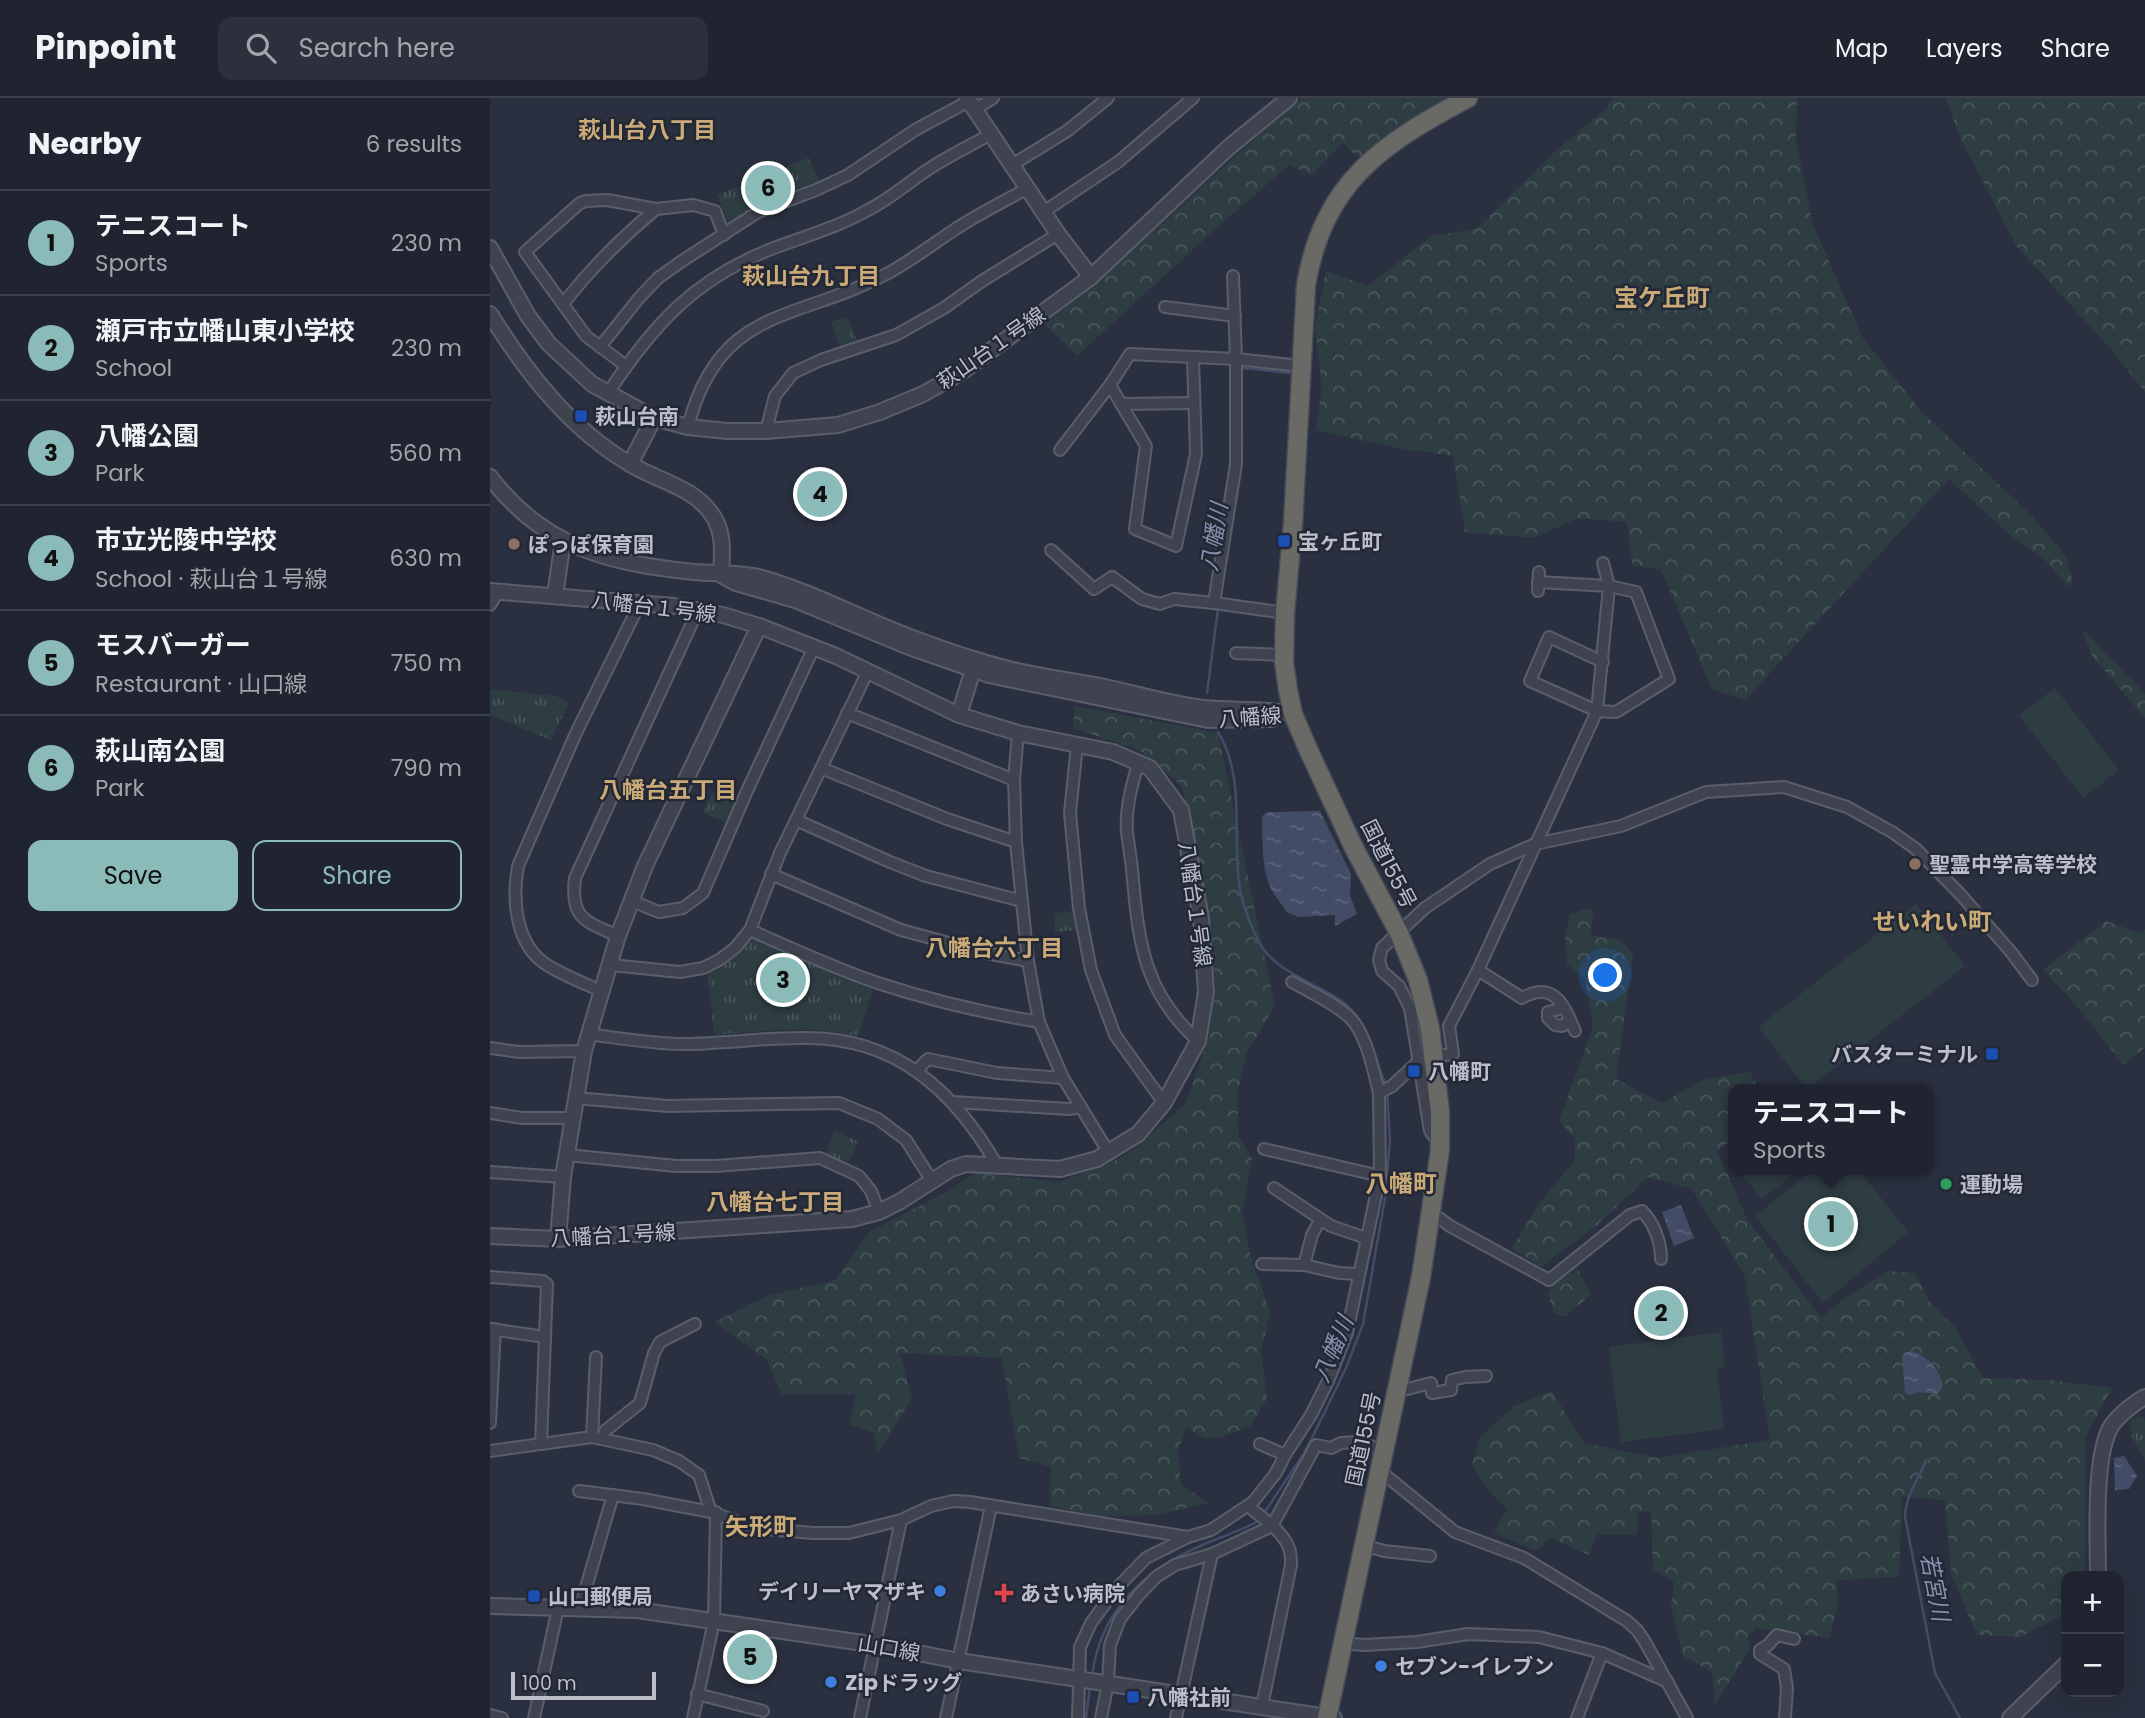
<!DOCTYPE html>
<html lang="en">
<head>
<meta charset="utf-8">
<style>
  body { margin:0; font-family:Poppins,"Noto Sans JP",sans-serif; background:#2d303c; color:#f1f3f6 }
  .controls { position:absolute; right:21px; bottom:21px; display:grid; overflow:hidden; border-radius:14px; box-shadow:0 7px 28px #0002 }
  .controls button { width:63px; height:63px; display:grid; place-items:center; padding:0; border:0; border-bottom:2px solid #3d414c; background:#202430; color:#f1f3f6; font:35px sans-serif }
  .scale { position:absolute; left:21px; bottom:18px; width:145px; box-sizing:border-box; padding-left:7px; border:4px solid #bcbfca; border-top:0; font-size:19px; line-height:24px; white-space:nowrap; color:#bcbfca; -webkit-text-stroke:5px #232836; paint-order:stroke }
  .you { position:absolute; left:1116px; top:878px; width:24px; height:24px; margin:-18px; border:5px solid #fff; border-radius:50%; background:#1a73e8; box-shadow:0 0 0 10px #1a73e833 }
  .badge { display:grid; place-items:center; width:46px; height:46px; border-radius:50%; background:#8bbbb9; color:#111; font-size:23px; font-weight:700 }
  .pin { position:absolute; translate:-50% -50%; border:4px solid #fff; box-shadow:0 2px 7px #0006 }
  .popup { position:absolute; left:1238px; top:986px; width:206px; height:91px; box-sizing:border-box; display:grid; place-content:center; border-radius:14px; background:#202430; filter:drop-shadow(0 2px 5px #0005); font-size:23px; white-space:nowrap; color:#a2a4ab }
  .popup b { font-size:26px; color:#f1f3f6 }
  .popup::after { content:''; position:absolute; left:50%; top:100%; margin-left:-14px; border:14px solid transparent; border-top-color:#202430 }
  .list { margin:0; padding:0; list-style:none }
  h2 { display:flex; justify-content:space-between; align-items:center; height:91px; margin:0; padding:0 28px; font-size:30px }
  h2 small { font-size:23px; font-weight:400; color:#a2a4ab }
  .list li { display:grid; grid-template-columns:46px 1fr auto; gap:21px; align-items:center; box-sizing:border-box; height:105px; padding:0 28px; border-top:2px solid #3d414c }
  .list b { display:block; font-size:26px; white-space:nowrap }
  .list p { margin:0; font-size:23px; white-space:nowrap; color:#a2a4ab }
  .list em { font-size:23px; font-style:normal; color:#a2a4ab }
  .actions { display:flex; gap:14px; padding:21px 28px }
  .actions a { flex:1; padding:16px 0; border:2px solid #8bbbb9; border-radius:14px; text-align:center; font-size:24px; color:#8bbbb9 }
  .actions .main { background:#8bbbb9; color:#111 }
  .icon { flex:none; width:38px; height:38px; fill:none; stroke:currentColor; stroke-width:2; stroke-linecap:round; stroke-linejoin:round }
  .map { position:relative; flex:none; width:1655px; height:1620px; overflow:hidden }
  header { display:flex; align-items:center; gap:42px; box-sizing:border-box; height:98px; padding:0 35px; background:#202430; border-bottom:2px solid #3d414c }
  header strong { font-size:33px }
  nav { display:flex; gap:38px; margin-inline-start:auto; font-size:24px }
  .search { width:490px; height:63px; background:#2d303c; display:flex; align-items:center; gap:18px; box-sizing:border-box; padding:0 24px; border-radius:14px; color:#a2a4ab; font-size:26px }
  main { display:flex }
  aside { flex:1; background:#202430 }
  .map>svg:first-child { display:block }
  .grass { fill:url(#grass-tufts) }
  .forest { fill:url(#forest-crowns) }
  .pitch { fill:#2e3d42 }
  .water { fill:url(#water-ripples) }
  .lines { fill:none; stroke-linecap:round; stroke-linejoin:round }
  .stream { stroke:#434c67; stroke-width:2.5 }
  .minor-casing { stroke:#5a5e6b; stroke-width:14 }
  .tertiary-casing { stroke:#5a5e6b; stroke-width:18 }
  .trunk-casing { stroke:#464b58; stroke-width:21 }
  .minor { stroke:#3f4350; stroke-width:10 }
  .tertiary { stroke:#3f4350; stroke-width:14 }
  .trunk { stroke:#696966; stroke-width:18 }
  .transit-dot { fill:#1a4fb4; stroke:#232836; stroke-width:2.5 }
  .education-dot { fill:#8d6e63; stroke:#232836; stroke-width:2.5 }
  .leisure-dot { fill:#2e9e5b; stroke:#232836; stroke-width:2.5 }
  .shop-dot { fill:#3f7fe0; stroke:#232836; stroke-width:2.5 }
  .health-dot { fill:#e0444e; stroke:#232836; stroke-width:2.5 }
  .labels { text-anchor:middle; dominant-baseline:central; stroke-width:5; stroke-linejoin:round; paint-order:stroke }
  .street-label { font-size:21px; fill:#bcbfca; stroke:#232836 }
  .poi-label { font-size:21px; font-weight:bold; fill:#bcbfca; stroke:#232836; text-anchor:start }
  .neighbourhood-label { font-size:23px; font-weight:bold; fill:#caaa77; stroke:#232836 }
  .water-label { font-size:23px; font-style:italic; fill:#8790ad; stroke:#232836 }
  .quarter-label { font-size:24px; font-weight:bold; fill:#caaa77; stroke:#232836 }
</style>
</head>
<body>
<header>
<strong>Pinpoint</strong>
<div class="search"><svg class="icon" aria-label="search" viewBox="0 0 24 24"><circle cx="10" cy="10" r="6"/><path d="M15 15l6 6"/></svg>Search here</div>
<nav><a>Map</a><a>Layers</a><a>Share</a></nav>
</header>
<main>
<aside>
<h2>Nearby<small>6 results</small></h2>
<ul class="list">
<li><span class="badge">1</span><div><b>テニスコート</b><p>Sports</p></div><em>230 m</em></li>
<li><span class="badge">2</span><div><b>瀬戸市立幡山東小学校</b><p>School</p></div><em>230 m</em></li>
<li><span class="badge">3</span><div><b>八幡公園</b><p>Park</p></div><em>560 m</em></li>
<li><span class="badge">4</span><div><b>市立光陵中学校</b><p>School · 萩山台１号線</p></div><em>630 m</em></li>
<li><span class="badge">5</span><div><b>モスバーガー</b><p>Restaurant · 山口線</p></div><em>750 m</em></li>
<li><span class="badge">6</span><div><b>萩山南公園</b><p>Park</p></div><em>790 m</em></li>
</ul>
<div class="actions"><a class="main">Save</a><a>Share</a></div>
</aside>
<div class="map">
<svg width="1655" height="1620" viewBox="0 0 1655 1620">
  <defs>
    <pattern id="grass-tufts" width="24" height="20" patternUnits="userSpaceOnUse" patternTransform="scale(1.75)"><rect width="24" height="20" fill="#2e3d42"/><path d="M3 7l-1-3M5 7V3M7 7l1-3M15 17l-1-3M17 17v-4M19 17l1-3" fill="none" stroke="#4a575c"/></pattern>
    <pattern id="forest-crowns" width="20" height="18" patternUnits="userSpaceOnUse" patternTransform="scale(1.75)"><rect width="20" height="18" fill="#2e3d42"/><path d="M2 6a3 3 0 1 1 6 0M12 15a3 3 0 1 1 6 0" fill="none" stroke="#4a575c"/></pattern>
    <pattern id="water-ripples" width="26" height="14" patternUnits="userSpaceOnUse" patternTransform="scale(1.75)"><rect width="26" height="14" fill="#434c67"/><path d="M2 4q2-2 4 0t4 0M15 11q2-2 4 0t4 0" fill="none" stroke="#5c647b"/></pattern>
  </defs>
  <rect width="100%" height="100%" fill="#2b3040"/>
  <g class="grass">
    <polygon points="318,60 331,84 270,106 239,126 227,97"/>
    <polygon points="358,220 368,245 350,250 341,224"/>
    <polygon points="0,591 66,598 79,605 61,642 0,617"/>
    <polygon points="222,695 245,706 237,725 213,715"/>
    <polygon points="584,814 586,832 565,834 564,815"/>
    <path d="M265,839L384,889L368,938C320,927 273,933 224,937L218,875L246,858Z"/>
    <polygon points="344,1033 369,1044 357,1066 336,1058"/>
    <polygon points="1651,1318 1655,1322 1655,1362 1641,1337 1640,1321"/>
  </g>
  <g class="forest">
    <path d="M812,0H959L932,16L869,61L853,45L822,77L799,67L723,133L587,258L555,226C646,156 724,73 812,0Z"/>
    <polygon points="1122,0 1307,0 1306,40 1322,124 1372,239 1431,313 1538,414 1576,458 1584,488 1576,486 1555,462 1524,441 1459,381 1255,602 1222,591 1171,472 1142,467 1137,424 1088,420 1044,440 975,434 963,358 902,349 826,332 832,288 825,230 836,173 878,188 941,138 986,131 1060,58 1116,10"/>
    <polygon points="1456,0 1655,0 1655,294 1619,249 1527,149 1471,42"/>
    <polygon points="1592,531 1655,596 1655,620 1602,558"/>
    <polygon points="585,608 728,635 785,908 756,956 747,999 749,1040 762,1060 752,1114 761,1159 780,1214 771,1254 777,1301 759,1329 730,1339 715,1341 696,1329 688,1353 691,1386 718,1405 666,1417 612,1418 560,1408 561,1369 529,1360 512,1260 410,1255 422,1301 387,1356 384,1335 360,1327 366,1296 292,1296 276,1261 224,1224 277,1198 345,1182 379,1134 449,1098 485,1075 569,1084 621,1065 643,1052 696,1005 717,944 726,887 713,788 692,688 649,652 583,630"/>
    <polygon points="1098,810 1103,813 1101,837 1131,843 1143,856 1126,981 1172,1005 1213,982 1260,974 1268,991 1243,991 1243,1041 1227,1053 1257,1121 1331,1220 1352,1202 1397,1173 1425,1175 1439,1203 1465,1229 1493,1280 1558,1282 1622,1290 1595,1340 1595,1476 1594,1478 1576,1478 1576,1513 1574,1517 1530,1539 1487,1537 1461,1476 1455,1402 1412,1399 1409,1479 1347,1482 1347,1511 1339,1540 1266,1530 1258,1539 1260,1551 1225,1606 1222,1574 1193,1558 1181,1508 1184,1484 1163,1471 1161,1413 1147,1414 1147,1437 1107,1436 1099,1457 1060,1440 1046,1453 1004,1435 1017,1411 994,1387 982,1366 990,1340 1024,1308 1062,1293 1094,1345 1168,1360 1280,1342 1255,1179 1202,1091 1158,1079 1105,1129 1051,1169 1022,1150 1050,1104 1085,1062 1085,1041 1069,1023 1103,929 1095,881 1077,866 1075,840 1080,817"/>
    <polygon points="1616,823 1650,835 1655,831 1655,949 1634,967 1586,907 1553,872"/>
    <polygon points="1088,1171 1101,1197 1076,1218 1064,1215 1058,1195 1065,1184"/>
  </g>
  <g class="pitch">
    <polygon points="1565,590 1629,672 1593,700 1529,617"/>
    <polygon points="1426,806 1475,868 1317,991 1268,929"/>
    <polygon points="1248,1072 1309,1072 1272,1101"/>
    <polygon points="1323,1072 1369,1072 1418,1134 1333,1205 1265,1118"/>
    <polygon points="1231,1234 1235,1270 1227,1271 1234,1331 1131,1344 1119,1249"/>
  </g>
  <g class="water">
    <path d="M830,713L861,776L860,797L867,816L845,828V817L809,819L796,814C792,805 785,799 781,791C771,769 773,742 772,718L778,714Z"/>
    <polygon points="1191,1107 1204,1140 1184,1148 1172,1114"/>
    <path d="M1422,1253C1438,1259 1451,1272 1453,1289L1447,1296L1429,1294L1421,1297L1415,1295L1412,1258L1414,1255Z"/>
    <polygon points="1634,1358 1647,1378 1639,1391 1625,1392 1624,1360"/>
  </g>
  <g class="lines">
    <g class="stream">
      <polyline points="750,273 753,270 801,275"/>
      <polyline points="751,311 752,345"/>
      <polyline points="738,450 749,381"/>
      <polyline points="717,595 728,511"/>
      <path d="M728,634C757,682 741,739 750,791C753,808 762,830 770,846C794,887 858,887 874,932"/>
      <polyline points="884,958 896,987"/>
      <path d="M1436,1362C1429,1381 1415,1398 1415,1419L1445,1575L1470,1620"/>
      <polyline points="774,1415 813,1357 824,1336 856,1270 873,1226 895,1100 900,1042 897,994"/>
      <path d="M602,1579C609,1515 653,1473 710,1448C728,1440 747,1434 765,1425L770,1420"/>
      <polyline points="596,1620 600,1589"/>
    </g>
    <g class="minor-casing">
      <g id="minor">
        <polyline points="484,12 503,0"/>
        <polyline points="522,67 577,33 618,0"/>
        <polyline points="555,113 628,64 703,0"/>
        <polyline points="743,178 746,261 746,366 724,505 795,515"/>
        <path d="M73,206C101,170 131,140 166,111"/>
        <polyline points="675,209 745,218"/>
        <polyline points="110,249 149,200 168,180 192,163 268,114 326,92 358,77 425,32 479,3"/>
        <polyline points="136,268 96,238 35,154 90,105 96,103 117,102 166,111 203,107 225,113 234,137"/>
        <polyline points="620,287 656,348 645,431 686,448 706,356 703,259"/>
        <path d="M118,295C163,227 205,180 284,150C316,138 348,129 378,112C402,100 422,81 445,67C463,56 483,46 501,36"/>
        <polyline points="631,306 704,305"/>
        <path d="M198,329C229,205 311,224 402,173C423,161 443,146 464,132C488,116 513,104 538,90"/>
        <polyline points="276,333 285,298 303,275 331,262 406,237 454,210 492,183 568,136"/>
        <polyline points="570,352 620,287 640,256 746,261 811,268"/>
        <polyline points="561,452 604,491 622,479 652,501 670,506 684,501 724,505"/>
        <polyline points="1048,484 1119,488 1113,465"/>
        <polyline points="1048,493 1049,474"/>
        <polyline points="0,507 8,494"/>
        <polyline points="746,555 794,557"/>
        <polyline points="357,615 524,682"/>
        <polyline points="528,635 524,682 526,744 538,863 549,924 573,980 619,1055"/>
        <polyline points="587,647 580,715 589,810 601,872 625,937 674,1005"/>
        <path d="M648,665C642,688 635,710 637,734C639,750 642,766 643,782C649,849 656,896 708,943"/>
        <polyline points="331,670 457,721 526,744"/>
        <polyline points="306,722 400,764 436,778 532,803"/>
        <polyline points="281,776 411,832 496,855 538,863"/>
        <polyline points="142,803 169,814 193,810 213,795 257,693 324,549"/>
        <path d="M260,832C303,851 346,871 391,886C443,903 495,915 549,924"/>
        <path d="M128,838C95,823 80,821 85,780L208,512"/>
        <polyline points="121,867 190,874 213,870 229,862 245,850 260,832 290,755 377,575"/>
        <path d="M988,872L1032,900C1064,882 1074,907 1085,933"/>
        <path d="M802,884C821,895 843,904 859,919C876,934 884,974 889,995"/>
        <path d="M111,893C93,885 73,877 57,867C25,847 22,801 28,768L86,635L150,505"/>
        <polyline points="1073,910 1058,914 1058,920 1065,927 1072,928 1080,923"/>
        <path d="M98,936C129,940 162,946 194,946C235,946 276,939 317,940C407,940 464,993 507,1067"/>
        <polyline points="0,950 29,954 94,953"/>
        <polyline points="944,958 963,956 959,928 988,872 1107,613 1119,488 1146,494 1179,581 1126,614 1107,613 1040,583 1059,539 1113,564"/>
        <polyline points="427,972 438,961 507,975 573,980"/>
        <polyline points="85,1000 178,1008 349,1005 388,1021 416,1042 442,1083"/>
        <polyline points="463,1004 579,1011 591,1009"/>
        <polyline points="0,1015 32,1020 82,1020"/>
        <polyline points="950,1042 946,1041 940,1033 920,910 909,888 892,873 889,862 892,850 935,810 1000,766 1045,746 1131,728 1216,694 1294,689 1357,709 1402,734 1426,751 1471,797 1521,854 1542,882"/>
        <polyline points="774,1051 890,1078"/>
        <polyline points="77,1057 186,1068 225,1068 330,1060 369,1078 381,1093 389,1114"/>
        <polyline points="0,1074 73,1079"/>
        <polyline points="784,1090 841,1128 876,1140"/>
        <path d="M942,1115L960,1128L1059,1182L1140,1117L1152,1113C1164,1125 1171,1144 1171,1161"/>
        <polyline points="772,1166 814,1167 849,1175 868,1176"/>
        <polyline points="814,1167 822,1137 830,1122"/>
        <polyline points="0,1179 53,1183 57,1186 55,1239"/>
        <polyline points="0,1231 55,1239 51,1346"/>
        <polyline points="906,1294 941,1285 942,1295 961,1292 962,1282 975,1279 996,1278"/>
        <polyline points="0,1325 5,1231"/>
        <polyline points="102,1339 106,1259"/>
        <polyline points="113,1340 115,1333 150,1305 164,1255 170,1244 205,1226"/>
        <polyline points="770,1346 795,1357"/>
        <polyline points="0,1353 102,1339 163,1352 189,1363 209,1377 221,1414 265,1430 323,1435 359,1435 411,1422 441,1408 463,1403 480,1404 698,1439"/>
        <polyline points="889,1372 965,1434 1034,1460 1137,1523 1147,1532 1155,1544 1197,1620"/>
        <polyline points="89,1393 153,1401 221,1414"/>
        <path d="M758,1408C771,1419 793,1433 799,1450C801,1455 801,1462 801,1467L772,1608"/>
        <polyline points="873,1447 894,1453 940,1458"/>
        <polyline points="90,1510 123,1397"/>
        <polyline points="851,1545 875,1547 927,1544 978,1536 1049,1539 1112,1555 1178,1584"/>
        <polyline points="207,1596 273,1613"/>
        <polyline points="0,1617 12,1620"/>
        <polyline points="44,1620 68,1510"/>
        <polyline points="203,1620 224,1523 226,1414"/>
        <polyline points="370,1620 411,1422"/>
        <polyline points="456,1620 501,1408"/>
        <polyline points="588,1620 590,1549 601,1525 626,1491 656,1460 698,1439 721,1432 763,1404 786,1375 795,1357 821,1317 839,1281 857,1235 890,1078 889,995 902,988 928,964"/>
        <polyline points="611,1620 618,1585 620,1547 630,1521 648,1498 666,1479 685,1467 722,1456 782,1428 826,1347 841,1350 851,1345 865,1344 894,1352"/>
        <polyline points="686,1620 722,1456"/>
        <polyline points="1087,1620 1112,1555"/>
        <polyline points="1295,1620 1297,1590 1294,1571 1270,1556 1270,1552 1278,1547 1287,1537 1304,1541"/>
      </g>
    </g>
    <g class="tertiary-casing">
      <g id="tertiary">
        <polyline points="477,0 568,136 601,179"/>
        <polyline points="0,150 38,218 59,246 102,286 164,320 198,329 237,333 276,333 348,327 390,314 433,296 469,276 601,179 738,50 799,0"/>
        <path d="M0,216C36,274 80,331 140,366C166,382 203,389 221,415C235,434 232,455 231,477"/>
        <polyline points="140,366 164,320"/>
        <path d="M0,379C54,450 119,465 204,474C227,476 250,474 272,480C315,492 354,512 395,529C429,543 465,556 500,566C536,577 573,581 610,588C644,595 679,606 714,610C744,613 773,610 803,616"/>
        <polyline points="233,478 246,485 305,502 419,549 499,577 718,622 782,621"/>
        <polyline points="0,493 184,508 233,517 269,528 346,558 469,617 528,635 623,654 660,670 691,712 711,820 716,894 708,943 674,1005 648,1036 607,1061 570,1071 476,1066 461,1071 409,1104 389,1114 362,1121 68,1141 0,1138"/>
        <polyline points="65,497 73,443"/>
        <polyline points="469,617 485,565"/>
        <polyline points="68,1141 73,1079 94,953 128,838 155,768 269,528"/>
        <path d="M1608,1478C1608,1442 1603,1355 1622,1327C1630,1316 1644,1305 1655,1299"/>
        <polyline points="0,1508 147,1512 387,1547 469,1563 844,1620"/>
        <polyline points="1520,1620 1576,1566"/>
      </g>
    </g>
    <g class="trunk-casing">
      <path id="trunk" d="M837,1620L931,1179L950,1052V1014L940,930L928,882L909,835L863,748L818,651L803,616L798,592L794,564L795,515L803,426L816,187C834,83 892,46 978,0"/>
    </g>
    <use href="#minor" class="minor"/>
    <use href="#tertiary" class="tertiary"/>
    <use href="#trunk" class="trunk"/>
  </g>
  <g class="transit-dot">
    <rect x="84" y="311" width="14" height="14" rx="3.5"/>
    <rect x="787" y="436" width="14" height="14" rx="3.5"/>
    <rect x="1495" y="949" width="14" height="14" rx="3.5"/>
    <rect x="917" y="966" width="14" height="14" rx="3.5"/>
    <rect x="37" y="1491" width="14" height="14" rx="3.5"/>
    <rect x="636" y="1592" width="14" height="14" rx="3.5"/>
  </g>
  <g class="education-dot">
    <circle cx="24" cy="446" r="7"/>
    <circle cx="1425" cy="766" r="7"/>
  </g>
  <circle class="leisure-dot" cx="1456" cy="1086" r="7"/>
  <g class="shop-dot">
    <circle cx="450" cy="1493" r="7"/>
    <circle cx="891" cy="1568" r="7"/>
    <circle cx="341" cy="1584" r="7"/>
  </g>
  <path class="health-dot" d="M510.5 1484.5h7v7h7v7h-7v7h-7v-7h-7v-7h7z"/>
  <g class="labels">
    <g class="street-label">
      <text transform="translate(501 250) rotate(-35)">萩山台１号線</text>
      <text transform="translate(164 509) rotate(7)">八幡台１号線</text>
      <text transform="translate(760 619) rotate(-4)">八幡線</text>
      <text transform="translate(899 766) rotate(63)">国道155号</text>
      <text transform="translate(705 806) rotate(82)">八幡台１号線</text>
      <text transform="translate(123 1137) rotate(-3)">八幡台１号線</text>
      <text transform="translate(873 1341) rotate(-78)">国道155号</text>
      <text transform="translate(399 1550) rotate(10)">山口線</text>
    </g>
    <g class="poi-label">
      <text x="105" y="318">萩山台南</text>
      <text x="808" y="443">宝ヶ丘町</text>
      <text x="38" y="446">ぽっぽ保育園</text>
      <text x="1439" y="766">聖霊中学高等学校</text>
      <text x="1488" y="956" text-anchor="end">バスターミナル</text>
      <text x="938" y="973">八幡町</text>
      <text x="1470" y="1086">運動場</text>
      <text x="436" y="1493" text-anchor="end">デイリーヤマザキ</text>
      <text x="530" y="1495">あさい病院</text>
      <text x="58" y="1498">山口郵便局</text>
      <text x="905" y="1568">セブン-イレブン</text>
      <text x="355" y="1584">Zipドラッグ</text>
      <text x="657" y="1599">八幡社前</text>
    </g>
    <g class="neighbourhood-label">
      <text x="157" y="32">萩山台八丁目</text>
      <text x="321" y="178">萩山台九丁目</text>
      <text x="178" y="692">八幡台五丁目</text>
      <text x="504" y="850">八幡台六丁目</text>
      <text x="285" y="1104">八幡台七丁目</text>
    </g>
    <g class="water-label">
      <text transform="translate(724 439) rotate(-81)">八幡川</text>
      <text transform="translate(843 1251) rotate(-67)">八幡川</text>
      <text transform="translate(1445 1489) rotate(79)">若宮川</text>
    </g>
    <g class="quarter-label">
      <text x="1172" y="199">宝ケ丘町</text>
      <text x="1442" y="823">せいれい町</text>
      <text x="911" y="1085">八幡町</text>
      <text x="271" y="1428">矢形町</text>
    </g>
  </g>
</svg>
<div class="controls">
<button>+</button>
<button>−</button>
</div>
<div class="scale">100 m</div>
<div class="you"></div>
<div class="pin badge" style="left:1341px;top:1126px">1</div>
<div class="popup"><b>テニスコート</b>Sports</div>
<div class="pin badge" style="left:1171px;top:1215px">2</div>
<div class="pin badge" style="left:293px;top:882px">3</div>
<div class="pin badge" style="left:330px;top:396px">4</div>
<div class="pin badge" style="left:260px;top:1559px">5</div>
<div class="pin badge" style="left:278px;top:90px">6</div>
</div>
</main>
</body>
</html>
